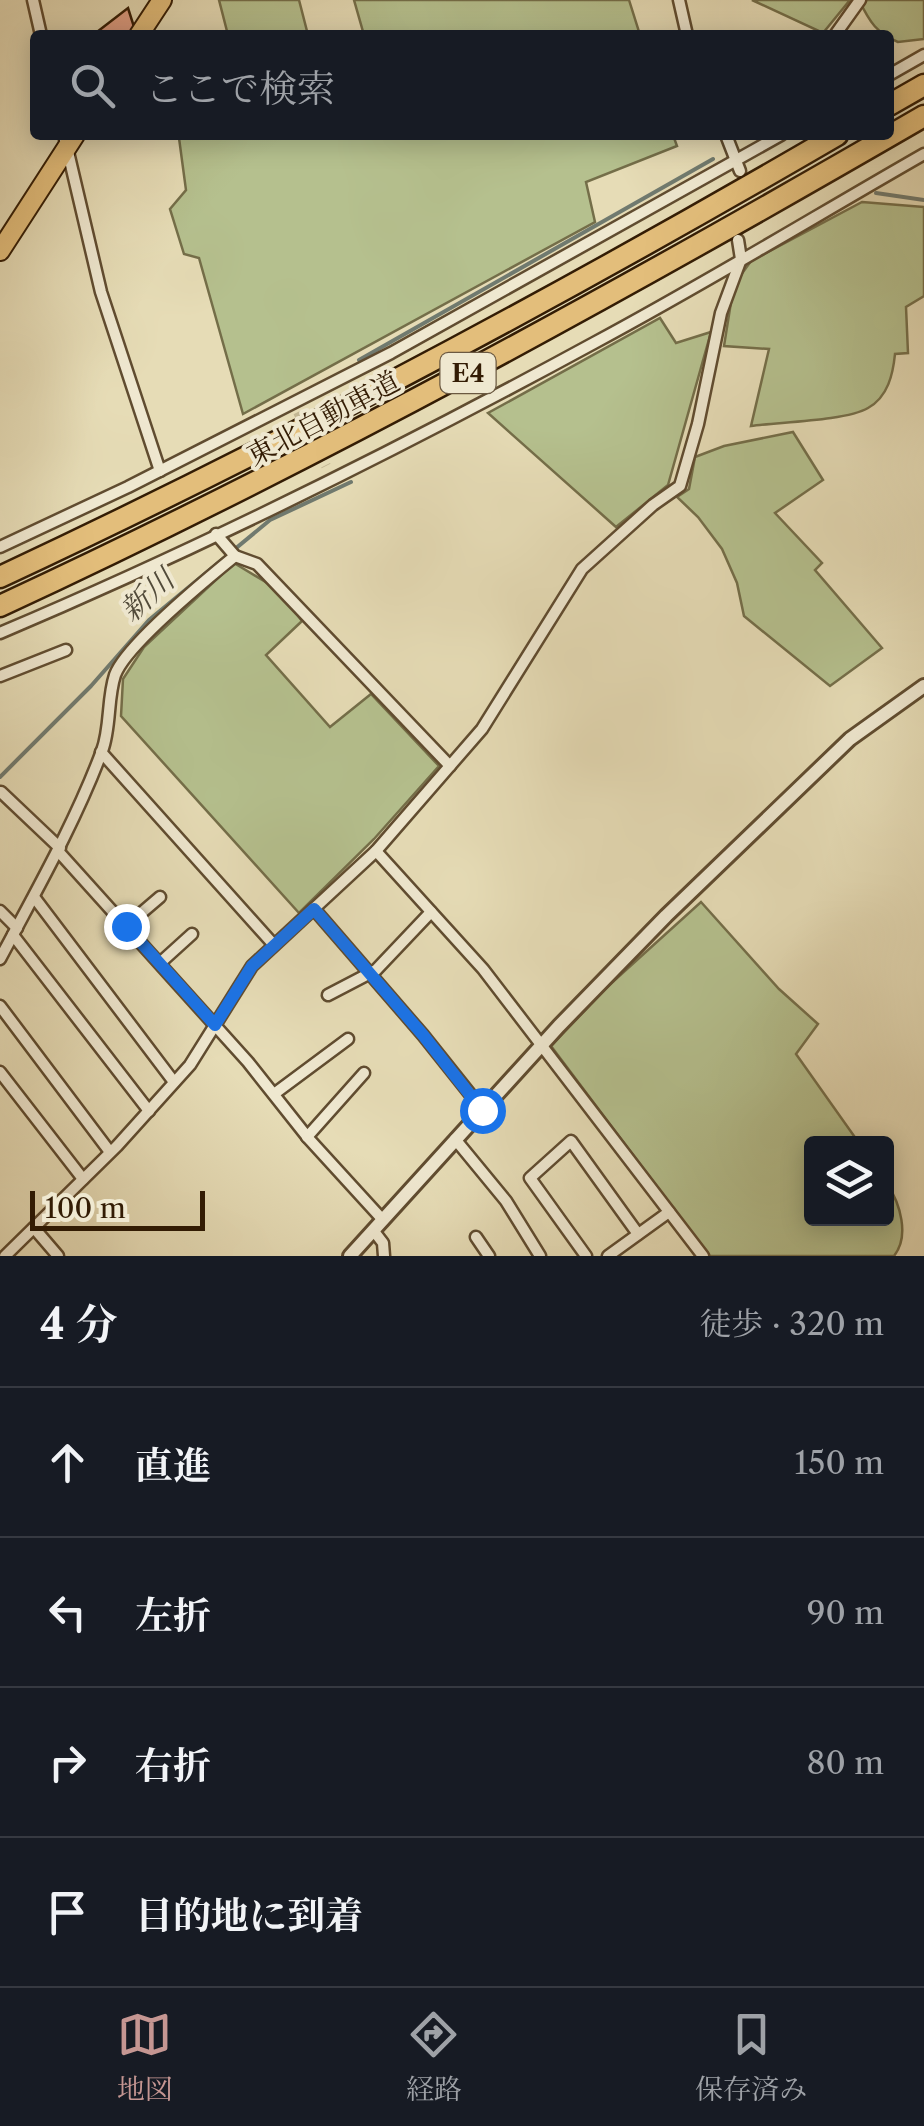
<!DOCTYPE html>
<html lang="ja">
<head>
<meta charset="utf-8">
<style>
  body { margin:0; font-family:"Libre Caslon Text","Noto Serif JP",serif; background:#20242c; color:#f1f3f6 }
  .controls { position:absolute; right:30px; bottom:30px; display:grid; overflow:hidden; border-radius:10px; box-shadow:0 5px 25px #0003 }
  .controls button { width:90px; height:90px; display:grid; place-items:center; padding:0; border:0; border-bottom:2px solid #363941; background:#171b24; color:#f1f3f6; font:50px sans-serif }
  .scale { position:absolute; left:30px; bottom:25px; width:175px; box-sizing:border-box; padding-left:10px; border:5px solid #331c04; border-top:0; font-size:28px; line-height:35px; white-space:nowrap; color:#331c04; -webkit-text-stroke:8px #efe8d0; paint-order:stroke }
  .stop { position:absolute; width:30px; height:30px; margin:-22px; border:8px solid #1a73e8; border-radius:50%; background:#fff }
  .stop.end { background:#1a73e8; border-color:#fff; box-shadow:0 2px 10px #0008 }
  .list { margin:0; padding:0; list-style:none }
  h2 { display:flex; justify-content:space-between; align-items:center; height:130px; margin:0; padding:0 40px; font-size:42px }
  h2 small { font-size:32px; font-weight:400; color:#9ea1a6 }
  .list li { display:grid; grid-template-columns:65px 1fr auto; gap:30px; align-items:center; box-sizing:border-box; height:150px; padding:0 40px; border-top:2px solid #363941 }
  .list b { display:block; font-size:38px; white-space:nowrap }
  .list em { font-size:32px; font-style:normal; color:#9ea1a6 }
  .icon { flex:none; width:55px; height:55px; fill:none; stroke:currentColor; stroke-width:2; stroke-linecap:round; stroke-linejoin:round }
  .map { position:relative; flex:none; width:924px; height:1256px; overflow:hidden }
  .search { position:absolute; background:#171b24; box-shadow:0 5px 25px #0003; left:30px; right:30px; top:30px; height:110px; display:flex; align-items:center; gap:25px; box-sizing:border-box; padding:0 35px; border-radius:10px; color:#9ea1a6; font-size:38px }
  .sheet { height:730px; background:#171b24 }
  nav { display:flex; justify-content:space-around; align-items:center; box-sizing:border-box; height:140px; border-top:2px solid #363941; background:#171b24; font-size:28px; color:#9ea1a6 }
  nav a { display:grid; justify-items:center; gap:5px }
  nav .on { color:#c59692 }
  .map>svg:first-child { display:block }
  .green { fill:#b5c08e; stroke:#746e49; stroke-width:2.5 }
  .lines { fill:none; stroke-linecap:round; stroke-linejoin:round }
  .stream { stroke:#707a6f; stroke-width:4 }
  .building { fill:#e2a086; stroke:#331c04; stroke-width:2.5 }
  .minor-tunnel { stroke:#c2b692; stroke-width:10; stroke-dasharray:10 5; stroke-linecap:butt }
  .minor-casing { stroke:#604c30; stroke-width:15 }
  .tertiary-casing { stroke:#604c30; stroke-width:18 }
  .primary-casing { stroke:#331c04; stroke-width:22 }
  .motorway-casing { stroke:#331c04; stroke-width:25 }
  .minor { stroke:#efe8d0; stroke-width:10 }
  .tertiary { stroke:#efe8d0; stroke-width:12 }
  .primary { stroke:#e3be7b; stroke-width:18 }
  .motorway { stroke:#e3be7b; stroke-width:20 }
  .route { stroke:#1a73e8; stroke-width:12 }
  .labels { text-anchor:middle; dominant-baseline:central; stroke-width:8; stroke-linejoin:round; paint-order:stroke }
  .shield { fill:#efe8d0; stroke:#6b5941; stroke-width:2.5 }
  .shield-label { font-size:25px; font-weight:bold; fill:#331c04 }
  .street-label { font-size:28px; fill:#331c04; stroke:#efe8d0 }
  .water-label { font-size:30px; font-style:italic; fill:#524b3a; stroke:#efe8d0 }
</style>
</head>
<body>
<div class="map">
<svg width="924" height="1256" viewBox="0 0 924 1256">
  <rect width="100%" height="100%" fill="#e6dcb6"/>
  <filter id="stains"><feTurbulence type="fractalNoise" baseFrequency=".002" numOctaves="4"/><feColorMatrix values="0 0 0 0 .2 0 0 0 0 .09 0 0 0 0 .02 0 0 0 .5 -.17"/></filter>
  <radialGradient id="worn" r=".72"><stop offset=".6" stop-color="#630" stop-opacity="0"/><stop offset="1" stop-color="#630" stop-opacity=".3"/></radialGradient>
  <g class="green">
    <polygon points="219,0 299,0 308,35 228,35"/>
    <polygon points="354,0 629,0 640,35 364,35"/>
    <polygon points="752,0 850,0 823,33"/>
    <path d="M859,0H924V39L898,42C877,33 870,23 859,0Z"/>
    <polygon points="186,135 673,135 677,146 586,182 595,222 243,414 199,258 184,254 170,209 186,190 179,138"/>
    <path d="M862,202L924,207V296L906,307L908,353L895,354C893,374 888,397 868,408C846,421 778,422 751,426L769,349L724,346L732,296L738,279L751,261Z"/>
    <polygon points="660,318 676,343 711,332 668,485 616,527 488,413"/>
    <polygon points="793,432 823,480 775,513 822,563 815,570 882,648 830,686 744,616 737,583 722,549 698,517 677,497 689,489 695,457 724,446"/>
    <polygon points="234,563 279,590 302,621 266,655 330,727 371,694 439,766 374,839 299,913 121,716 123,679 144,647"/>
    <path d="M701,902L779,989L818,1024L796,1054L859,1143L812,1144V1218H886L887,1184C900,1203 910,1236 894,1256H709L551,1046L606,988Z"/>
  </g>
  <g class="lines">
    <g class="stream">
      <polyline points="876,193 924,200"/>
      <polyline points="359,360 713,159"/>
      <polyline points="0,777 91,686 149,620 270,520 351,482"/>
    </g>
  </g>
  <polygon class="building" points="128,8 135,30 131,35 93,35"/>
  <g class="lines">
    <polyline class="minor-tunnel" points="298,412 326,466"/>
    <g class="minor-casing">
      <g id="minor">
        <polyline points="33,0 41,35"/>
        <polyline points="679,0 687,35"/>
        <polyline points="835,35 860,0"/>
        <polyline points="889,75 924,55"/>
        <polyline points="64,135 101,292 160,471"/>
        <polyline points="726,135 740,171"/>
        <polyline points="216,534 235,556 257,564 450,766"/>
        <polyline points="0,547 128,487 391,353 781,135"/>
        <path d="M0,633C203,547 401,448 594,343C706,283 814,217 924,154"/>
        <polyline points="0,676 66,650"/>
        <polyline points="101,752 274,945"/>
        <polyline points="1,792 60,848"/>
        <polyline points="58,851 248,1062 309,1139 382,1219"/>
        <polyline points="376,851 483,969 703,1256"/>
        <polyline points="34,897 174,1082"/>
        <polyline points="314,909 423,1035 482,1109"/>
        <polyline points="0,911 17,928"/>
        <polyline points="126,926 160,897"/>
        <polyline points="13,935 149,1111"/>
        <path d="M0,959C36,891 75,823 102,751C111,727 107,699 115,675C126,645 208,578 235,556"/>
        <polyline points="160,963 192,934"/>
        <polyline points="328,995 376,970 431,912"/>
        <polyline points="0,1006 110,1152"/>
        <polyline points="0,1072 83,1179"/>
        <polyline points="274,1094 348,1039"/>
        <polyline points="307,1137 364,1073"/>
        <polyline points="455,1139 506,1201 540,1256"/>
        <polyline points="34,1228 58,1256"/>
        <polyline points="373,1230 383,1243 384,1256"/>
        <polyline points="476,1237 489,1256"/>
        <polyline points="5,1256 117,1146 190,1065 252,966 376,851 482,729 582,569 653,505 680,486 698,424 721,313 741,259 738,240"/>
        <polyline points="586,1256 530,1178 571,1141 638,1234"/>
        <polyline points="608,1256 669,1212"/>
      </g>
    </g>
    <g class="tertiary-casing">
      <polyline id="tertiary" points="350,1256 559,1026 666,916 850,739 924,686"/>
    </g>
    <g class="primary-casing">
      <g id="primary">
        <polyline points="139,35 162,0"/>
        <polyline points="0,251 75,135"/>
      </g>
    </g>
    <g class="motorway-casing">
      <g id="motorway">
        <polyline points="889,105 924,85"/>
        <path d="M0,577C287,443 564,294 837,135"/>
        <path d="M0,606C317,459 622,291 924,116"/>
      </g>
    </g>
    <use href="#minor" class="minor"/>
    <use href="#tertiary" class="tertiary"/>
    <use href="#primary" class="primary"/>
    <use href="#motorway" class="motorway"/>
  </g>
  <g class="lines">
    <polyline class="route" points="126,926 215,1025 252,966 314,909 423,1035 482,1110"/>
  </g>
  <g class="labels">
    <rect class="shield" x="440.5" y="353" width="55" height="40" rx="8"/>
    <g class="shield-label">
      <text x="468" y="373">E4</text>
    </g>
    <g class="street-label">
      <text transform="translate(323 418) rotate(-28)">東北自動車道</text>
    </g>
    <g class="water-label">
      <text transform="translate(147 595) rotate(-42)">新川</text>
    </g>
  </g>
  <rect width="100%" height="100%" filter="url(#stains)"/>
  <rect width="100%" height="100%" fill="url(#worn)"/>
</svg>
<div class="controls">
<button><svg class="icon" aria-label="layers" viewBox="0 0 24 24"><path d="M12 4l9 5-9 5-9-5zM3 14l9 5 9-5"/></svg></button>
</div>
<div class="scale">100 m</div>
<div class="stop" style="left:482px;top:1110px"></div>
<div class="stop end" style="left:126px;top:926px"></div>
<div class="search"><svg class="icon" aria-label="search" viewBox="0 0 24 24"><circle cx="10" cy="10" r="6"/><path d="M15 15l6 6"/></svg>ここで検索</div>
</div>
<section class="sheet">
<h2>4 分<small>徒歩 · 320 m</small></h2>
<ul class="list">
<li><svg class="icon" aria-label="ahead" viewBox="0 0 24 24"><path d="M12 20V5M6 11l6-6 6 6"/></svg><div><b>直進</b></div><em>150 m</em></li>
<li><svg class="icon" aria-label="left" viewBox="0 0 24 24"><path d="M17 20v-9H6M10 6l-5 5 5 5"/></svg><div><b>左折</b></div><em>90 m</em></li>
<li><svg class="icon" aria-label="right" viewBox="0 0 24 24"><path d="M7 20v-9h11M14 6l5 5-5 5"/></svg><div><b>右折</b></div><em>80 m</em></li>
<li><svg class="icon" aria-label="arrive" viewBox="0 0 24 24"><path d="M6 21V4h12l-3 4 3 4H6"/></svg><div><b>目的地に到着</b></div></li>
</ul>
</section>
<nav>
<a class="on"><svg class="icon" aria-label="map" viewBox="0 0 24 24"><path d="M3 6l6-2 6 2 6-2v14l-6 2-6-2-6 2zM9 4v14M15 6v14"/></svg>地図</a>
<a><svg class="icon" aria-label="directions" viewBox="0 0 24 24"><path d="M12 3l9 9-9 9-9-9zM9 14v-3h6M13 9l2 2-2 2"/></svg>経路</a>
<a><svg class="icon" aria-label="saved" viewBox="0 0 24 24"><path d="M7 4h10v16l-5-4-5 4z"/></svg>保存済み</a>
</nav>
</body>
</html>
